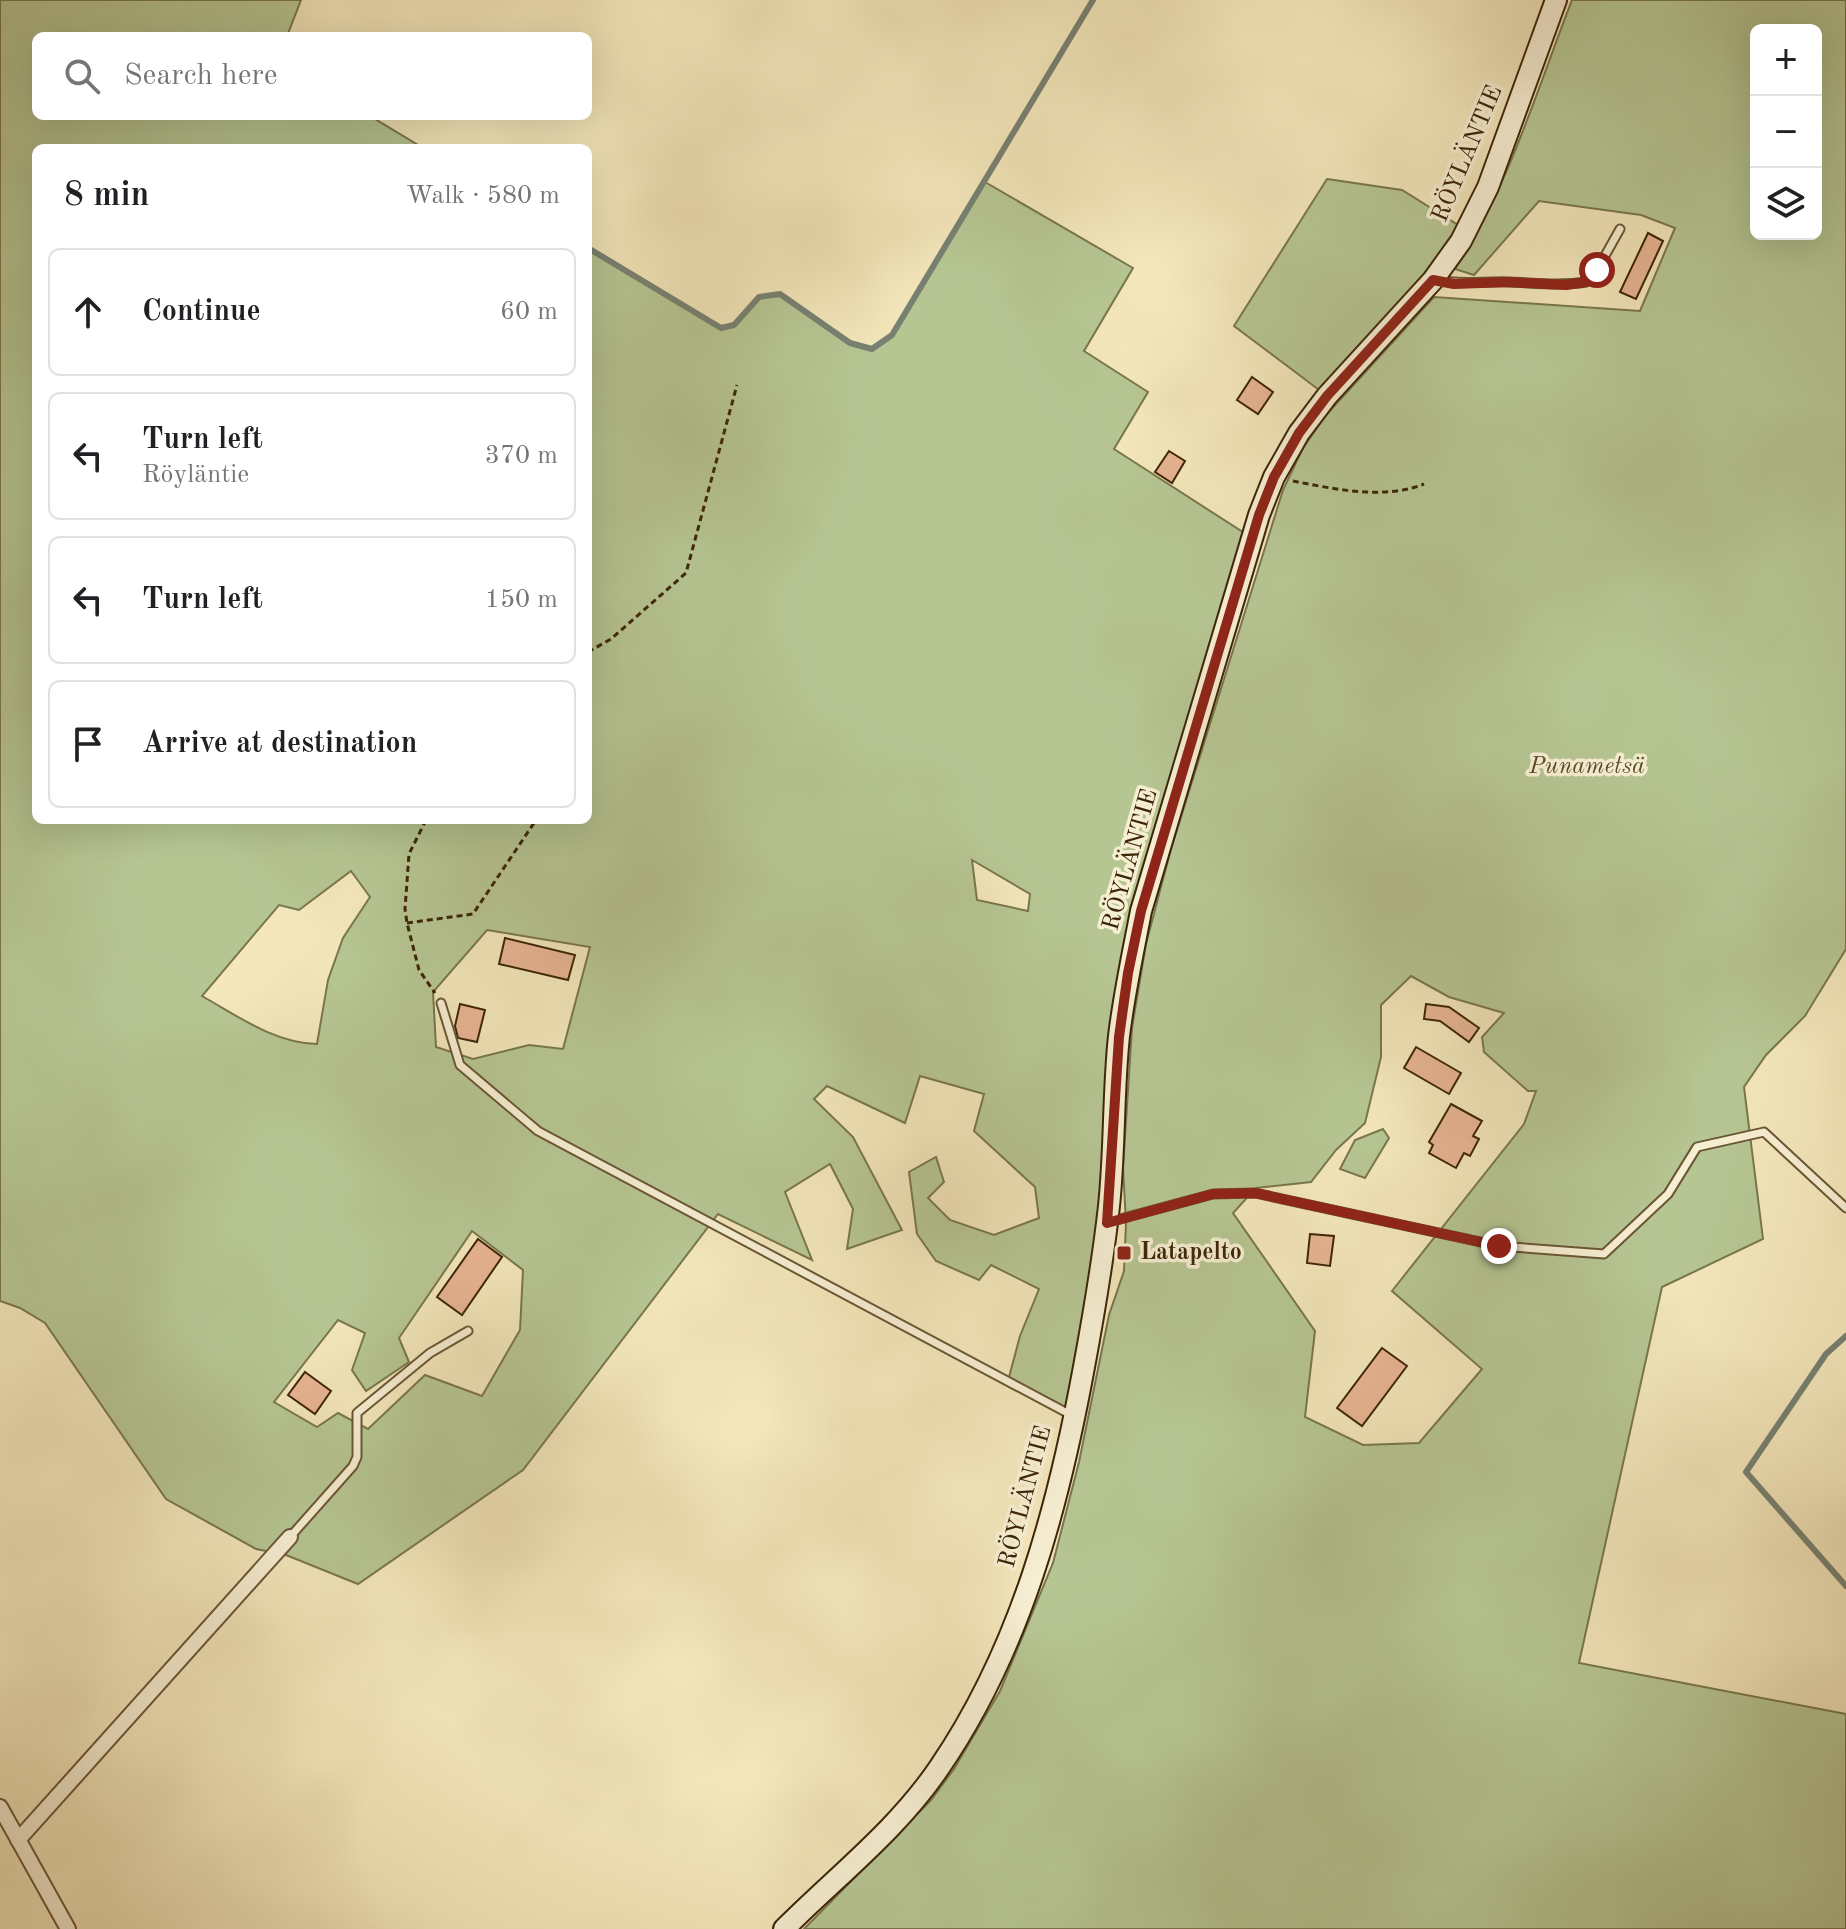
<!DOCTYPE html>
<html lang="en">
<head>
<meta charset="utf-8">
<style>
  body { margin:0; font-family:"Old Standard TT",serif; background:#f2f2f2; color:#202124 }
  .controls { position:absolute; right:24px; top:24px; display:grid; overflow:hidden; border-radius:12px; box-shadow:0 8px 32px #0002 }
  .controls button { width:72px; height:72px; display:grid; place-items:center; padding:0; border:0; border-bottom:2px solid #e0e0e0; background:#fff; color:#202124; font:40px sans-serif }
  .stop { position:absolute; width:24px; height:24px; margin:-18px; border:6px solid #8f2418; border-radius:50%; background:#fff }
  .stop.end { background:#8f2418; border-color:#fff; box-shadow:0 2px 8px #0008 }
  .list { margin:0; padding:0; list-style:none }
  h2 { display:flex; justify-content:space-between; align-items:center; height:104px; margin:0; padding:0 32px; font-size:34px }
  h2 small { font-size:26px; font-weight:400; color:#757577 }
  .list li { display:grid; grid-template-columns:52px 1fr auto; gap:24px; align-items:center; box-sizing:border-box; height:128px; margin:0 16px 16px; padding:0 16px; border:2px solid #e0e0e0; border-radius:12px }
  .list b { display:block; font-size:30px; white-space:nowrap }
  .list p { margin:0; font-size:26px; white-space:nowrap; color:#757577 }
  .list em { font-size:26px; font-style:normal; color:#757577 }
  .icon { flex:none; width:44px; height:44px; fill:none; stroke:currentColor; stroke-width:2; stroke-linecap:round; stroke-linejoin:round }
  .map { position:relative; flex:none; width:1846px; height:1929px; overflow:hidden }
  .search { position:absolute; background:#fff; box-shadow:0 8px 32px #0002; left:32px; top:32px; width:560px; height:88px; display:flex; align-items:center; gap:20px; box-sizing:border-box; padding:0 28px; border-radius:12px; color:#757577; font-size:30px }
  .panel { position:absolute; background:#fff; box-shadow:0 8px 32px #0002; left:32px; top:144px; width:560px; height:680px; border-radius:12px }
  .map>svg:first-child { display:block }
  .green { fill:#b6c693; stroke:#79764d; stroke-width:2; fill-rule:evenodd }
  .lines { fill:none; stroke-linecap:round; stroke-linejoin:round }
  .stream { stroke:#778172; stroke-width:6 }
  .building { fill:#e7b492; stroke:#3c2507; stroke-width:2 }
  .lane-casing { stroke:#6a5634; stroke-width:11 }
  .street-casing { stroke:#6a5634; stroke-width:18 }
  .secondary-casing { stroke:#3c2507; stroke-width:24 }
  .path { stroke:#3c2507; stroke-width:3; stroke-dasharray:6 4; stroke-linecap:butt }
  .lane { stroke:#f7efd3; stroke-width:7 }
  .street { stroke:#f7efd3; stroke-width:14 }
  .secondary { stroke:#f7efd3; stroke-width:20 }
  .route { stroke:#8f2418; stroke-width:10 }
  .poi-dot { fill:#8f2418; stroke:#f7efd3; stroke-width:3 }
  .labels { text-anchor:middle; dominant-baseline:central; stroke-width:7; stroke-linejoin:round; paint-order:stroke }
  .street-label { font-size:24px; fill:#3c2507; stroke:#f7efd3 }
  .park-label { font-size:24px; font-style:italic; fill:#5a4d2a; stroke:#f7efd3 }
  .poi-label { font-size:24px; font-weight:bold; fill:#3c2507; stroke:#f7efd3; text-anchor:start }
</style>
</head>
<body>
<div class="map">
<svg width="1846" height="1929" viewBox="0 0 1846 1929">
  <rect width="100%" height="100%" fill="#f3e7bb"/>
  <filter id="stains"><feTurbulence type="fractalNoise" baseFrequency=".0025" numOctaves="4"/><feColorMatrix values="0 0 0 0 .2 0 0 0 0 .09 0 0 0 0 .02 0 0 0 .5 -.17"/></filter>
  <radialGradient id="worn" r=".72"><stop offset=".6" stop-color="#630" stop-opacity="0"/><stop offset="1" stop-color="#630" stop-opacity=".3"/></radialGradient>
  <g class="green">
    <path d="M0,0H301L287,36H36V116H370L423,148H36V820H588V248L721,328L734,325L759,297L780,294L850,343L871,349L892,335L985,182L1133,268L1084,351L1148,392L1114,449L1252,538L1141,911L1075,1413L1008,1381L1020,1336L1039,1289L991,1265L979,1280L936,1261L917,1234L909,1172L936,1157L944,1182L928,1198L950,1220L994,1235L1039,1218L1035,1187L974,1131L984,1094L920,1076L905,1123L827,1086L814,1099L853,1137L902,1230L847,1249L853,1209L830,1164L785,1192L812,1260L718,1214L523,1470L358,1584L286,1555L256,1549L166,1499L45,1323L20,1308L0,1301ZM972,860L1030,894L1028,911L977,900ZM351,871L370,897L343,938L328,980L317,1044C275,1043 239,1017 202,996L279,905L299,910ZM487,930L590,947L563,1049L529,1045L473,1059L436,1047L433,992ZM472,1231L523,1270L520,1330L482,1396L425,1375L368,1429L338,1413L317,1427L274,1402L338,1320L365,1333L352,1370L366,1391L409,1362L399,1338Z"/>
    <path d="M1572,0H1846V949L1805,1016L1766,1055L1744,1087L1763,1239L1662,1287L1579,1663L1846,1714V1929H804L931,1800L954,1769L1000,1691L1053,1563L1079,1462L1109,1315L1124,1271L1126,1223L1123,1168L1132,1028L1146,944L1171,849L1283,490L1303,448L1326,415L1434,297L1640,311L1675,228L1641,215L1539,201L1474,275L1455,269C1508,188 1537,90 1572,0ZM1756,30H1816V234H1756ZM1411,976L1449,997L1504,1013L1482,1037L1484,1052L1528,1091H1536L1524,1124L1392,1291L1482,1369L1419,1443L1363,1445L1305,1417L1315,1331L1233,1213L1256,1188L1311,1182L1336,1150L1365,1123L1381,1057V1005Z"/>
    <polygon points="1327,179 1402,190 1466,230 1327,396 1234,326"/>
    <polygon points="1383,1129 1389,1138 1365,1178 1340,1169 1355,1140"/>
  </g>
  <g class="lines">
    <g class="stream">
      <polyline points="588,248 721,328 734,325 759,297 780,294 850,343 872,349 892,335 1093,0"/>
      <polyline points="1846,1336 1826,1354 1746,1472 1846,1586"/>
    </g>
  </g>
  <g class="building">
    <polygon points="1648,233 1663,241 1636,299 1620,292"/>
    <polygon points="1252,377 1273,392 1258,414 1237,400"/>
    <polygon points="1169,451 1185,461 1172,483 1155,472"/>
    <polygon points="505,938 575,955 568,980 499,964"/>
    <polygon points="460,1004 485,1010 477,1042 458,1038 455,1026"/>
    <polygon points="1426,1004 1449,1007 1479,1028 1469,1042 1440,1021 1424,1019"/>
    <polygon points="1416,1047 1461,1073 1449,1094 1404,1068"/>
    <polygon points="1451,1104 1482,1121 1473,1136 1479,1139 1470,1156 1464,1153 1456,1168 1429,1153 1433,1145 1429,1142"/>
    <polygon points="1310,1234 1334,1236 1330,1266 1307,1263"/>
    <polygon points="478,1239 502,1257 462,1315 437,1297"/>
    <polygon points="1382,1348 1407,1366 1362,1426 1337,1408"/>
    <polygon points="305,1372 331,1391 315,1414 288,1395"/>
  </g>
  <g class="lines">
    <g class="lane-casing">
      <g id="lane">
        <path d="M1435,280C1460,285 1485,281 1510,282C1536,283 1561,286 1586,282L1597,270L1620,229"/>
        <polyline points="441,1003 460,1065 538,1131 1073,1416"/>
        <polyline points="1109,1222 1213,1194 1255,1193 1499,1246 1604,1254 1668,1194 1697,1147 1764,1132 1846,1208"/>
        <polyline points="290,1537 353,1466 357,1457 357,1413 430,1353 468,1331"/>
      </g>
    </g>
    <g class="street-casing">
      <g id="street">
        <polyline points="0,1807 68,1929"/>
        <polyline points="18,1840 290,1537"/>
      </g>
    </g>
    <g class="secondary-casing">
      <path id="secondary" d="M784,1929C837,1876 897,1830 939,1768C1021,1648 1058,1508 1084,1367C1094,1313 1103,1260 1109,1206C1115,1149 1113,1092 1119,1036C1124,994 1133,953 1141,911L1259,515L1274,477L1299,433L1327,396L1433,280L1461,241L1488,187L1556,0"/>
    </g>
    <g class="path">
      <path d="M1293,481C1334,489 1384,500 1424,484"/>
      <polyline points="588,652 611,639 686,573 737,385"/>
      <polyline points="426,820 409,854 405,909 407,923 419,970 435,993"/>
      <polyline points="407,923 473,914 536,820"/>
    </g>
    <use href="#lane" class="lane"/>
    <use href="#street" class="street"/>
    <use href="#secondary" class="secondary"/>
  </g>
  <g class="lines">
    <polyline class="route" points="1499,1246 1255,1193 1213,1194 1107,1223 1119,1037 1128,973 1141,911 1259,515 1274,477 1299,433 1327,396 1433,280 1454,284 1508,282 1566,285 1586,282 1597,270"/>
  </g>
  <rect class="poi-dot" x="1116" y="1245" width="16" height="16" rx="4"/>
  <g class="labels">
    <g class="street-label">
      <text transform="translate(1468 154) rotate(-67)">RÖYLÄNTIE</text>
      <text transform="translate(1131 860) rotate(-74)">RÖYLÄNTIE</text>
      <text transform="translate(1026 1497) rotate(-75)">RÖYLÄNTIE</text>
    </g>
    <g class="park-label">
      <text x="1587" y="767">Punametsä</text>
    </g>
    <g class="poi-label">
      <text x="1140" y="1253">Latapelto</text>
    </g>
  </g>
  <rect width="100%" height="100%" filter="url(#stains)"/>
  <rect width="100%" height="100%" fill="url(#worn)"/>
</svg>
<div class="controls">
<button>+</button>
<button>−</button>
<button><svg class="icon" aria-label="layers" viewBox="0 0 24 24"><path d="M12 4l9 5-9 5-9-5zM3 14l9 5 9-5"/></svg></button>
</div>
<div class="stop" style="left:1597px;top:270px"></div>
<div class="stop end" style="left:1499px;top:1246px"></div>
<div class="search"><svg class="icon" aria-label="search" viewBox="0 0 24 24"><circle cx="10" cy="10" r="6"/><path d="M15 15l6 6"/></svg>Search here</div>
<section class="panel">
<h2>8 min<small>Walk · 580 m</small></h2>
<ul class="list">
<li><svg class="icon" aria-label="ahead" viewBox="0 0 24 24"><path d="M12 20V5M6 11l6-6 6 6"/></svg><div><b>Continue</b></div><em>60 m</em></li>
<li><svg class="icon" aria-label="left" viewBox="0 0 24 24"><path d="M17 20v-9H6M10 6l-5 5 5 5"/></svg><div><b>Turn left</b><p>Röyläntie</p></div><em>370 m</em></li>
<li><svg class="icon" aria-label="left" viewBox="0 0 24 24"><path d="M17 20v-9H6M10 6l-5 5 5 5"/></svg><div><b>Turn left</b></div><em>150 m</em></li>
<li><svg class="icon" aria-label="arrive" viewBox="0 0 24 24"><path d="M6 21V4h12l-3 4 3 4H6"/></svg><div><b>Arrive at destination</b></div></li>
</ul>
</section>
</div>
</body>
</html>
